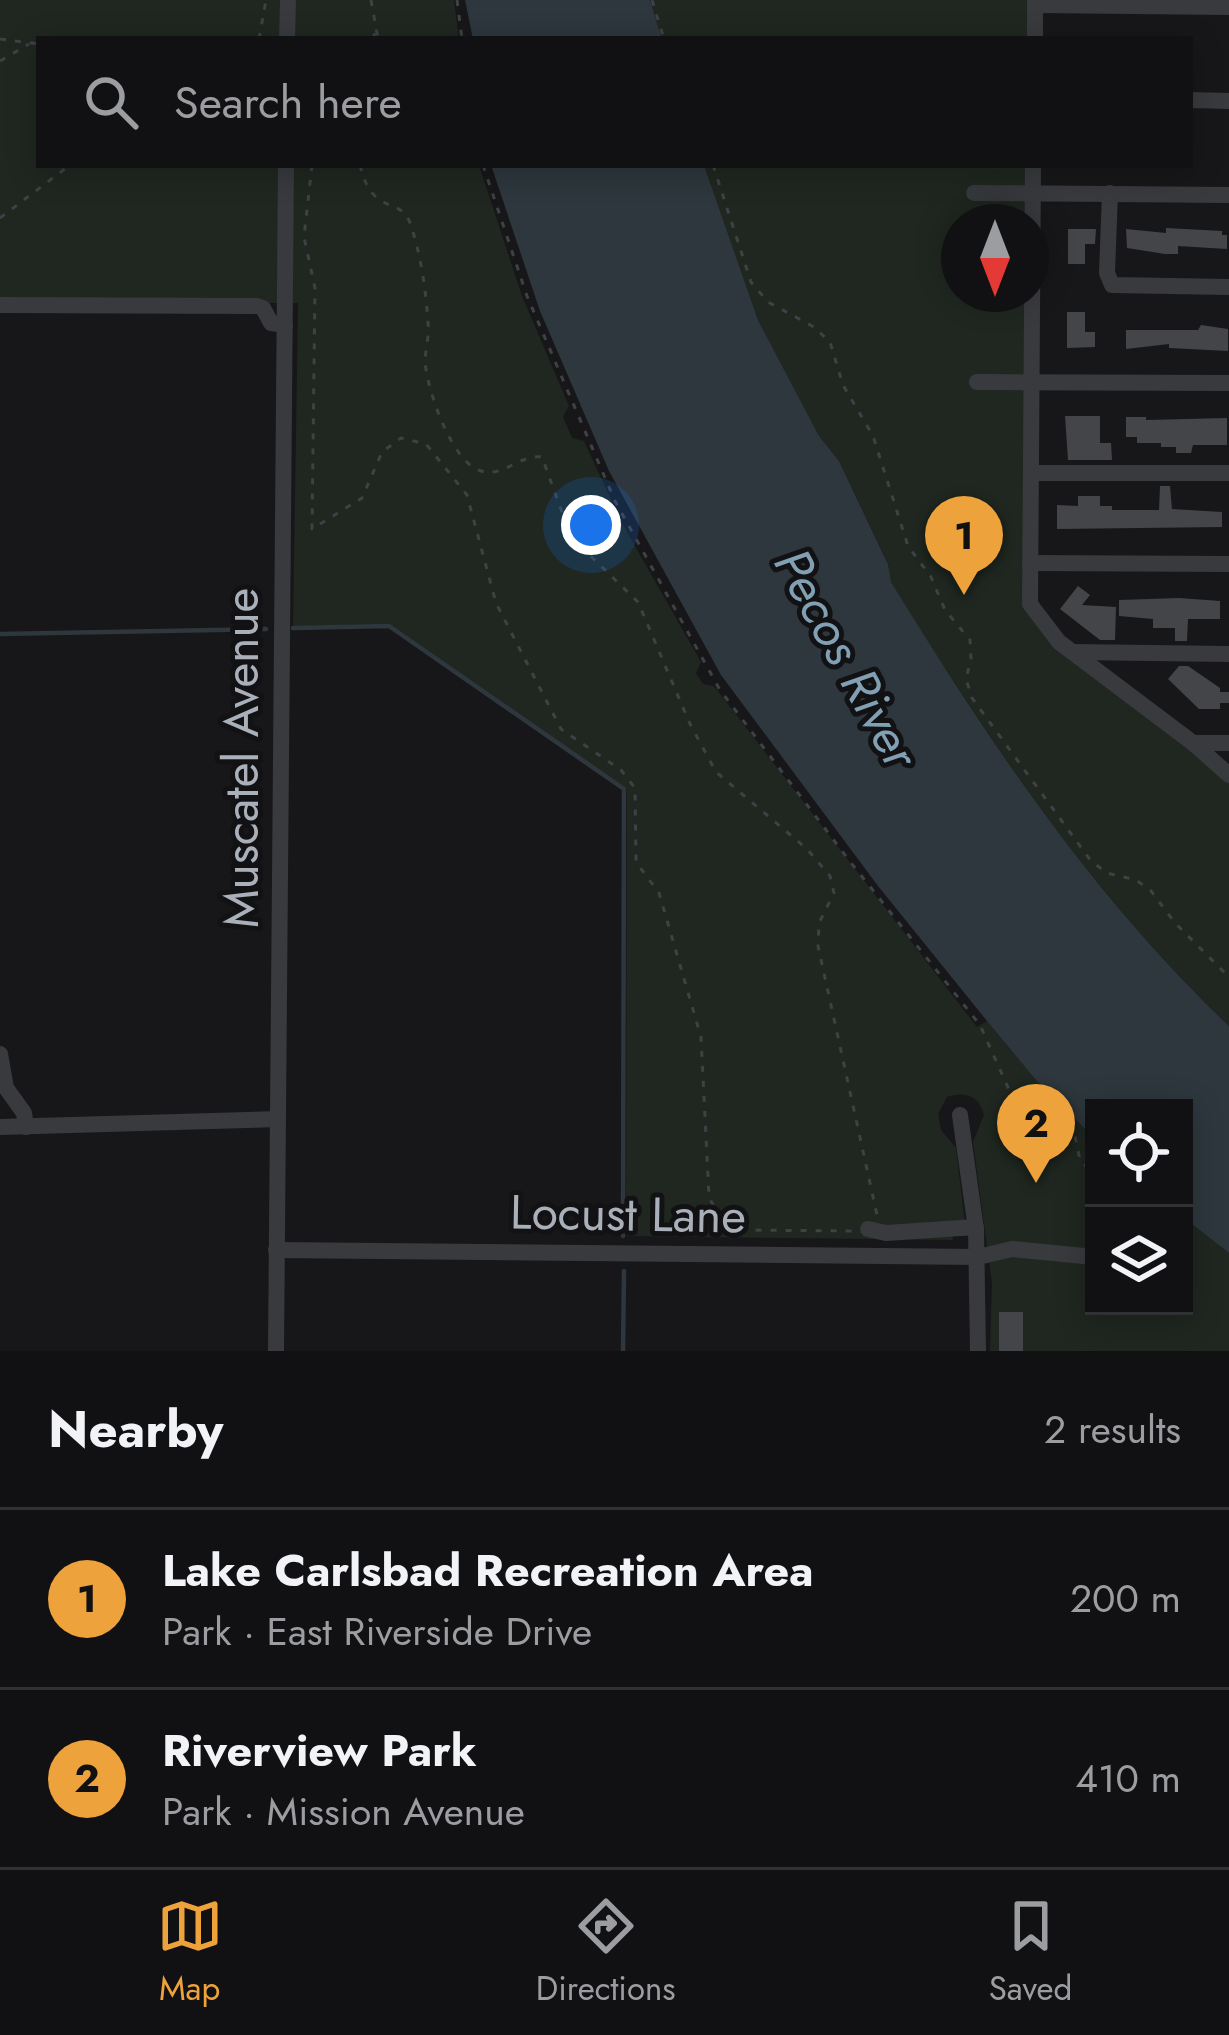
<!DOCTYPE html>
<html lang="en">
<head>
<meta charset="utf-8">
<style>
  body { margin:0; font-family:Jost,sans-serif; background:#1e1f21; color:#f1f3f6 }
  .controls { position:absolute; right:36px; bottom:36px; display:grid; overflow:hidden; border-radius:0px; box-shadow:0 6px 30px #0003 }
  .controls button { width:108px; height:108px; display:grid; place-items:center; padding:0; border:0; border-bottom:3px solid #303133; background:#111113; color:#f1f3f6; font:60px sans-serif }
  .compass { position:absolute; left:941px; top:204px; width:108px; height:108px; border-radius:50%; background:#111113; box-shadow:0 6px 30px #0003; rotate:180deg }
  .you { position:absolute; left:591px; top:525px; width:42px; height:42px; margin:-30px; border:9px solid #fff; border-radius:50%; background:#1a73e8; box-shadow:0 0 0 18px #1a73e833 }
  .badge { display:grid; place-items:center; width:78px; height:78px; border-radius:50%; background:#eda23b; color:#111; font-size:39px; font-weight:700 }
  .pin { position:absolute; translate:-50% -99px; filter:drop-shadow(0 3px 6px #0008) }
  .pin::after { content:''; position:absolute; top:63px; width:42px; height:36px; background:inherit; clip-path:polygon(0 0,100% 0,50% 100%) }
  .list { margin:0; padding:0; list-style:none }
  h2 { display:flex; justify-content:space-between; align-items:center; height:156px; margin:0; padding:0 48px; font-size:51px }
  h2 small { font-size:39px; font-weight:400; color:#9c9da0 }
  .list li { display:grid; grid-template-columns:78px 1fr auto; gap:36px; align-items:center; box-sizing:border-box; height:180px; padding:0 48px; border-top:3px solid #303133 }
  .list b { display:block; font-size:45px; white-space:nowrap }
  .list p { margin:0; font-size:39px; white-space:nowrap; color:#9c9da0 }
  .list em { font-size:39px; font-style:normal; color:#9c9da0 }
  .icon { flex:none; width:66px; height:66px; fill:none; stroke:currentColor; stroke-width:2; stroke-linecap:round; stroke-linejoin:round }
  .map { position:relative; flex:none; width:1229px; height:1351px; overflow:hidden }
  .search { position:absolute; background:#111113; box-shadow:0 6px 30px #0003; left:36px; right:36px; top:36px; height:132px; display:flex; align-items:center; gap:30px; box-sizing:border-box; padding:0 42px; border-radius:0px; color:#9c9da0; font-size:45px }
  .sheet { height:516px; background:#111113 }
  nav { display:flex; justify-content:space-around; align-items:center; box-sizing:border-box; height:168px; border-top:3px solid #303133; background:#111113; font-size:33px; color:#9c9da0 }
  nav a { display:grid; justify-items:center; gap:6px }
  nav .on { color:#eda23b }
  .map>svg:first-child { display:block }
  .green { fill:#1f2720; fill-rule:evenodd }
  .water { fill:#2d373d }
  .lines { fill:none; stroke-linecap:round; stroke-linejoin:round }
  .stream { stroke:#2d373d; stroke-width:4.5 }
  .building { fill:#444549 }
  .path { stroke:#3e4145; stroke-width:3; stroke-dasharray:6 9; stroke-linecap:butt }
  .minor { stroke:#383a3e; stroke-width:16 }
  .labels { text-anchor:middle; dominant-baseline:central; stroke-width:10; stroke-linejoin:round; paint-order:stroke }
  .street-label { font-size:48px; fill:#aab0b9; stroke:#121214 }
  .water-label { font-size:51px; font-style:italic; fill:#82a0b3; stroke:#121214 }
</style>
</head>
<body>
<div class="map">
<svg width="1229" height="1351" viewBox="0 0 1229 1351">
  <rect width="100%" height="100%" fill="#171719"/>
  <g class="green">
    <path d="M0,0H454L459,39H39V165H479L522,296L569,406L563,417L572,438L584,441L622,523L701,662L696,673L703,684L714,686L977,1027L987,1021L1035,1079L1094,1138V1306H1184V1218L1229,1253V1351H990L992,1283L973,1142L984,1115C979,1096 966,1091 947,1097L938,1114L941,1130L956,1148L965,1223L951,1225L953,1240L626,1236L627,789L389,624L293,626L298,303H0Z"/>
    <polygon points="650,0 1035,0 1035,39 662,39"/>
    <path d="M704,165H1033V613L1229,775V1026C1092,896 989,740 890,581L888,563L839,461L819,436L758,320ZM959,222H1031V294H959Z"/>
  </g>
  <g class="water">
    <polygon points="465,0 650,0 662,39 473,39"/>
    <path d="M491,165H704L758,320L819,436L839,461L888,564L891,582C989,741 1092,896 1229,1026V1253L1184,1218V1108H1094V1138L1035,1079L987,1021L878,886L721,675L609,471L540,311Z"/>
  </g>
  <g class="lines">
    <g class="stream">
      <polyline points="293,628 389,626 624,789 623,1236"/>
      <polyline points="0,634 266,629"/>
      <polyline points="623,1351 624,1271"/>
    </g>
  </g>
  <g class="building">
    <polygon points="1166,228 1222,231 1222,235 1227,235 1227,249 1178,246 1178,254 1165,254 1127,248 1126,229 1166,233"/>
    <polygon points="1068,229 1096,229 1095,244 1085,244 1085,264 1068,264"/>
    <polygon points="1067,312 1085,312 1085,332 1095,332 1095,347 1067,348"/>
    <polygon points="1201,325 1228,329 1228,351 1169,348 1169,344 1126,349 1126,330 1198,330"/>
    <polygon points="1065,416 1100,416 1100,443 1111,443 1112,460 1068,460"/>
    <polygon points="1126,417 1146,417 1146,420 1227,418 1227,445 1193,445 1191,453 1176,453 1176,447 1161,447 1161,443 1137,443 1137,437 1126,437"/>
    <polygon points="1160,486 1170,486 1172,509 1222,512 1222,527 1057,529 1057,505 1078,506 1078,496 1100,496 1100,506 1112,506 1112,510 1159,510"/>
    <polygon points="1078,586 1090,595 1082,605 1116,607 1115,640 1100,640 1060,609"/>
    <polygon points="1179,598 1220,601 1220,619 1188,619 1187,641 1175,641 1175,628 1153,628 1153,619 1119,616 1119,600"/>
    <polygon points="1179,666 1188,666 1220,688 1220,692 1229,692 1229,703 1220,703 1220,709 1199,709 1168,679"/>
    <rect x="999" y="1312" width="24" height="39"/>
  </g>
  <g class="lines">
    <g class="path">
      <polyline points="371,0 378,39"/>
      <polyline points="457,0 462,39"/>
      <polyline points="652,0 664,39"/>
      <polyline points="0,39 39,44"/>
      <polyline points="259,39 266,0"/>
      <polyline points="373,39 376,29"/>
      <polyline points="0,61 29,44"/>
      <polyline points="312,165 304,237 315,288 312,529 362,498 382,452 401,438 426,444 467,495 496,603 561,729 621,770 635,788 636,862 659,893 701,1037 709,1197 722,1223 744,1230 852,1231"/>
      <path d="M360,165C372,217 401,196 410,223C421,254 426,291 428,323C430,339 423,354 426,369C430,397 453,463 481,471C503,478 520,454 542,457L571,537L638,602L690,724L716,772L807,849L830,876L834,893L819,923L818,946L877,1215"/>
      <polyline points="483,165 527,296 615,501 720,690 848,859 980,1025 1010,1092 1030,1109 1070,1129 1075,1136 1080,1160 1094,1174"/>
      <polyline points="713,165 751,282 768,302 814,327 830,342 843,385 873,436 908,546 931,577 945,610 970,640 971,659 966,679 972,698 1091,861 1107,873 1136,880 1151,891 1175,923 1229,977"/>
      <polyline points="0,218 70,165"/>
    </g>
    <g class="minor">
      <polyline points="1035,5 1229,7"/>
      <polyline points="287,39 288,0"/>
      <polyline points="1035,39 1035,0"/>
      <polyline points="1190,100 1229,101"/>
      <polyline points="1033,165 1030,604 1059,642 1193,743 1229,775"/>
      <polyline points="974,193 1229,195"/>
      <polyline points="1110,193 1107,273 1112,285 1229,287"/>
      <polyline points="0,305 257,306 263,308 271,323 285,325"/>
      <polyline points="977,382 1229,383"/>
      <polyline points="1031,473 1229,473"/>
      <polyline points="1030,563 1229,564"/>
      <polyline points="1073,652 1229,654"/>
      <polyline points="1193,743 1229,743"/>
      <polyline points="0,1054 6,1088 24,1113 26,1127"/>
      <polyline points="960,1115 976,1229 978,1351"/>
      <polyline points="0,1127 278,1119"/>
      <polyline points="868,1229 886,1233 976,1227"/>
      <polyline points="276,1250 978,1257 1012,1249 1094,1257"/>
      <polyline points="276,1351 286,165"/>
    </g>
  </g>
  <g class="labels">
    <g class="street-label">
      <text transform="translate(241 758) rotate(-90)">Muscatel Avenue</text>
      <text transform="translate(628 1214) rotate(1)">Locust Lane</text>
    </g>
    <g class="water-label">
      <text transform="translate(847 658) rotate(61)">Pecos River</text>
    </g>
  </g>
</svg>
<div class="controls">
<button><svg class="icon" aria-label="locate" viewBox="0 0 24 24"><circle cx="12" cy="12" r="6"/><path d="M12 2v4M12 18v4M2 12h4M18 12h4"/></svg></button>
<button><svg class="icon" aria-label="layers" viewBox="0 0 24 24"><path d="M12 4l9 5-9 5-9-5zM3 14l9 5 9-5"/></svg></button>
</div>
<svg class="compass" viewBox="-18 -18 36 36"><path d="M0-13l5 13h-10z" fill="#e53935"/><path d="M0 13l5-13h-10z" fill="#9c9da0"/></svg>
<div class="you"></div>
<div class="pin badge" style="left:964px;top:595px">1</div>
<div class="pin badge" style="left:1036px;top:1183px">2</div>
<div class="search"><svg class="icon" aria-label="search" viewBox="0 0 24 24"><circle cx="10" cy="10" r="6"/><path d="M15 15l6 6"/></svg>Search here</div>
</div>
<section class="sheet">
<h2>Nearby<small>2 results</small></h2>
<ul class="list">
<li><span class="badge">1</span><div><b>Lake Carlsbad Recreation Area</b><p>Park · East Riverside Drive</p></div><em>200 m</em></li>
<li><span class="badge">2</span><div><b>Riverview Park</b><p>Park · Mission Avenue</p></div><em>410 m</em></li>
</ul>
</section>
<nav>
<a class="on"><svg class="icon" aria-label="map" viewBox="0 0 24 24"><path d="M3 6l6-2 6 2 6-2v14l-6 2-6-2-6 2zM9 4v14M15 6v14"/></svg>Map</a>
<a><svg class="icon" aria-label="directions" viewBox="0 0 24 24"><path d="M12 3l9 9-9 9-9-9zM9 14v-3h6M13 9l2 2-2 2"/></svg>Directions</a>
<a><svg class="icon" aria-label="saved" viewBox="0 0 24 24"><path d="M7 4h10v16l-5-4-5 4z"/></svg>Saved</a>
</nav>
</body>
</html>
